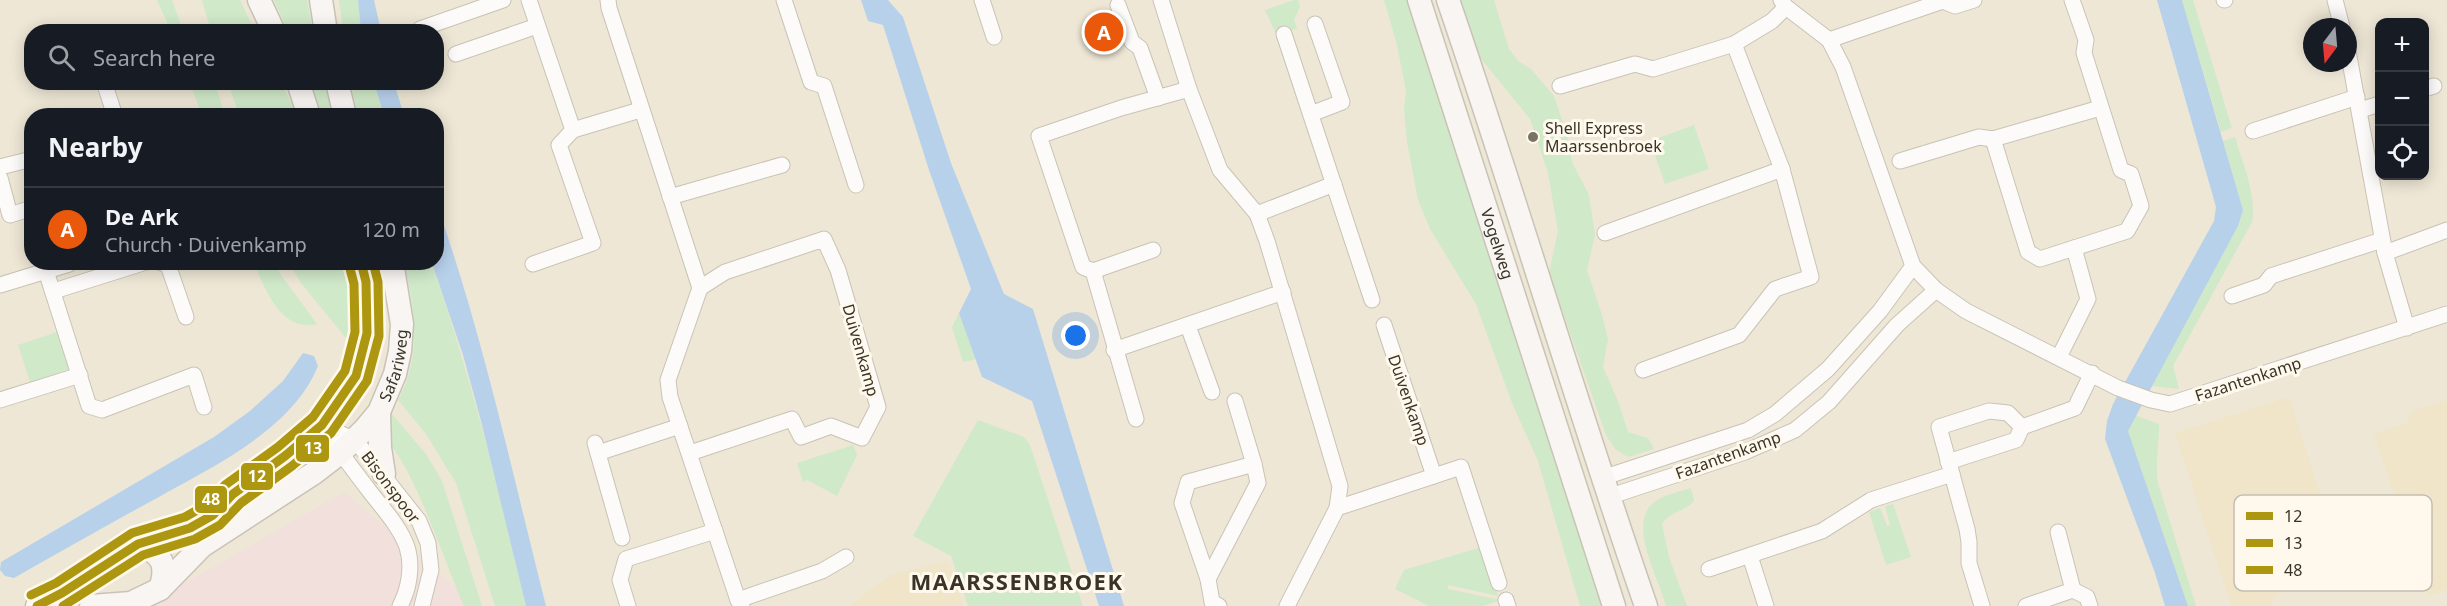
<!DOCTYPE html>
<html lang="en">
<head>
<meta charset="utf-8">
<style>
  body { margin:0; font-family:"Noto Sans",sans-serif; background:#242831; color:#f1f3f6 }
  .controls { position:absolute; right:18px; top:18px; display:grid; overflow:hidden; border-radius:12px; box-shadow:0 3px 15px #0003 }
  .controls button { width:54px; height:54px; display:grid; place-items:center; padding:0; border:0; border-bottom:2px solid #363941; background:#171b24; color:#f1f3f6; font:30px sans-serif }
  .compass { position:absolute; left:2303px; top:18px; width:54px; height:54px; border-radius:50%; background:#171b24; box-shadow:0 3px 15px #0003; rotate:196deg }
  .you { position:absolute; left:1076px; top:336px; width:21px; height:21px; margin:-15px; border:4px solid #fff; border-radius:50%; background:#1a73e8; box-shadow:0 0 0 9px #1a73e833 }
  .badge { display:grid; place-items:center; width:39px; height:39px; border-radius:50%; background:#ea580c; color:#fff; font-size:20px; font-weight:700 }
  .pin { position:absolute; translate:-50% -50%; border:3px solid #fff; box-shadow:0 2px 6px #0006 }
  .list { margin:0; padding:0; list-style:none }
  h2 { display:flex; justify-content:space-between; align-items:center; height:78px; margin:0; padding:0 24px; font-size:26px }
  h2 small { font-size:20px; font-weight:400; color:#9ea1a6 }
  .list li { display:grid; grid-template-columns:39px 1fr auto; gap:18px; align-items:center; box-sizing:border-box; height:84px; padding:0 24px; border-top:2px solid #363941 }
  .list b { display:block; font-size:22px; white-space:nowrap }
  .list p { margin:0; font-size:20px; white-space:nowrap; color:#9ea1a6 }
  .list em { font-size:20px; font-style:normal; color:#9ea1a6 }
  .icon { flex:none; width:33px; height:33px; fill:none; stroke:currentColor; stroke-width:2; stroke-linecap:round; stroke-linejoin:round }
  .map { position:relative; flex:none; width:2447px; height:606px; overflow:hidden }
  .search { position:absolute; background:#171b24; box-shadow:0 3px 15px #0003; left:24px; top:24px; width:420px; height:66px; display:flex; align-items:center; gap:15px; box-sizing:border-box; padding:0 21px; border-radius:24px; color:#9ea1a6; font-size:22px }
  .panel { position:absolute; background:#171b24; box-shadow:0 3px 15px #0003; left:24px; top:108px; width:420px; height:162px; border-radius:24px }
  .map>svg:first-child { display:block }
  .commercial { fill:#f1e0dc }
  .built { fill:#f0e5c8 }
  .green { fill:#d0e9c9 }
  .water { fill:#b8d1eb }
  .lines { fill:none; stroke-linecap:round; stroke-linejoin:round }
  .street-casing { stroke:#c9c3b6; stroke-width:17 }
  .secondary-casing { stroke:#c9c3b6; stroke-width:25 }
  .street { stroke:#fcfbf9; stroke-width:15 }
  .secondary { stroke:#f8f5f2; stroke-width:22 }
  .bus-1-casing { stroke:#fef9ec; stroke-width:14 }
  .bus-2-casing { stroke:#fef9ec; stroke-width:14 }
  .bus-3-casing { stroke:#fef9ec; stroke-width:14 }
  .bus-1 { stroke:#ae9710; stroke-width:9 }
  .bus-2 { stroke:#ae9710; stroke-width:9 }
  .bus-3 { stroke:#ae9710; stroke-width:9 }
  .poi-dot { fill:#787364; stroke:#fef9ec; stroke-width:2 }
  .labels { text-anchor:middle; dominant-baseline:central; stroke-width:6; stroke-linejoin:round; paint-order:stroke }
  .poi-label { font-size:16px; fill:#393427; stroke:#fef9ec; text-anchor:start }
  .street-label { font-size:16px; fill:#393427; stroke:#fef9ec }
  .district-label { font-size:22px; font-weight:bold; letter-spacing:1.5px; fill:#393427; stroke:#fef9ec }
  .key { fill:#fef9ec; stroke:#c3beb1; stroke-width:1.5 }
  .key-label { font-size:16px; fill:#393427 }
  .line-badge { stroke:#fef9ec; stroke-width:2 }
  .badge-label { font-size:16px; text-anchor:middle; font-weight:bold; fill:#fff }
</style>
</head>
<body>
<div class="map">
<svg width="2447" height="606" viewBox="0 0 2447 606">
  <rect width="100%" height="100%" fill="#eee7d6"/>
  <polygon class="commercial" points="344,492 470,599 473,606 145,606"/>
  <g class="built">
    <polygon points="2289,397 2345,571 2276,594 2270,606 2231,606 2175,433"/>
    <polygon points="2447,400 2447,590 2428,596 2374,434 2407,423 2412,411"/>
    <polygon points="945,562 951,569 963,606 849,606 891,575"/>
  </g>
  <g class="green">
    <polygon points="157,0 172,0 183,31 197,27 198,31 171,31"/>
    <polygon points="202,0 240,0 255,31 211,31"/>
    <polygon points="274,0 307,0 313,31 288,31"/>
    <polygon points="339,0 358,0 361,31 343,31"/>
    <polygon points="1294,0 1298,0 1300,7 1294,20 1297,29 1275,32 1265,10"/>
    <polygon points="1384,0 1409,0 1610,606 1580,606 1538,461 1512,403 1476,304 1430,229 1418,200 1407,142 1404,109 1406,91 1397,45"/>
    <polygon points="1459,0 1494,0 1509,49 1518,61 1531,69 1543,83 1554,96 1567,135 1572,162 1589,195 1595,235 1587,270 1602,315 1608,339 1603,367 1618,401 1628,432 1648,438 1654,449 1628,457 1616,450 1606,435 1549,273 1558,231 1548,173 1530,119 1478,55"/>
    <polygon points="2182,0 2193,0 2232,128 2221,132"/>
    <polygon points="190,83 215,83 225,115 202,115"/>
    <polygon points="228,83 281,83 298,115 239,115"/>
    <polygon points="309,83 324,83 334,115 323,115"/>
    <polygon points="350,83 374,83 384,115 358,115"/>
    <polygon points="1694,125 1709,169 1665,184 1650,141"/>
    <path d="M2235,137C2242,163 2257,194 2252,222L2173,366L2179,389L2151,386L2238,225L2243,210L2223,141Z"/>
    <path d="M254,263H275L281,275L317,324C281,333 265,289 254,263Z"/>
    <polygon points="289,263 350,263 358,315 354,348 301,283"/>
    <path d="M404,263H432C470,376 500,490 526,606H495L456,483L426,434L398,400C422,356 415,309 404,263Z"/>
    <polygon points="959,313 977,359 963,362 952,327"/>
    <polygon points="57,332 69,369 30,382 18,345"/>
    <path d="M391,413L426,454L442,481L482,606H464C447,569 413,463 386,441Z"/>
    <path d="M2135,415L2159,424C2159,445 2155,463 2158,483L2196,606H2188L2128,431Z"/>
    <polygon points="978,420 1024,437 1030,445 1083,606 968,606 951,556 913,536"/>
    <polygon points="853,445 857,455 837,496 807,480 803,482 797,463"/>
    <path d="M1691,488L1694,501C1686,511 1669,512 1662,524L1669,557L1687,606H1666C1660,581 1628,526 1652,504C1662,495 1678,492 1691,488Z"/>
    <polygon points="1893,504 1911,557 1886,565 1869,512 1880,508 1887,526 1890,525 1885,506"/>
    <polygon points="1482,547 1498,596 1448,585 1448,589 1501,600 1483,606 1429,606 1395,589 1404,570"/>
  </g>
  <g class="water">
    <polygon points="358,0 374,0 381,31 361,31"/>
    <polygon points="861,0 888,0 903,17 951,163 1004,294 1033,309 1124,606 1099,606 1032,401 982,377 959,313 971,289 929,170 883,25 868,21"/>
    <polygon points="2157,0 2182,0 2243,210 2238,226 2128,431 2188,606 2165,606 2155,573 2105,439 2107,421 2113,404 2214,221 2216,207"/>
    <polygon points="374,83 394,83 404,115 384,115"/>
    <path d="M437,205C483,336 512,472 546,606H526L481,421L463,355L432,263L436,262Z"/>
    <path d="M303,353L314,356L318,366C291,433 205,470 146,504C102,528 58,553 14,578L5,576L0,570L1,562L214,437L250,411L283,381Z"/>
  </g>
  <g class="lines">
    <g class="street-casing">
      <g id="street">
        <polyline points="529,0 573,130"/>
        <polyline points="608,0 609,8 700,288 668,380 670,397 738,600 742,606"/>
        <polyline points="784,0 811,82 824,86 856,185"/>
        <polyline points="982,0 994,37"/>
        <polyline points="1161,0 1189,89 1220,170 1257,214 1267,241 1340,486 1337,508 1287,606"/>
        <polyline points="1781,0 1786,7 1829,40 1843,67 1913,266 1936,290 1966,311 2118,388 2151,400 2170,404 2447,314"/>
        <polyline points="2224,0 2225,0"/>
        <polyline points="2335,0 2342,27"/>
        <polyline points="1118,5 1132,42 1140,48 1158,98"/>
        <polyline points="420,29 503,0"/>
        <polyline points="1284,34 1372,300"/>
        <polyline points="1829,40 1943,1 1955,6 1974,0"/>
        <polyline points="2348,51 2385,253 2407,328"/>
        <polyline points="456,54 537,26"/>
        <polyline points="104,82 115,116"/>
        <polyline points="1560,86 1635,64 1653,69 1734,44 1772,21 1786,7"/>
        <polyline points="2424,89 2434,86"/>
        <polyline points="2360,110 2380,104"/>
        <polyline points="1311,114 1342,102 1315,24"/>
        <polyline points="2253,131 2357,97"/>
        <polyline points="1993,139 2028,252 2040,259 2127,231 2141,206 2131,174 2121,170 2084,53 2086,40 2072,0"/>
        <polyline points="1900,161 1979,137 1993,139 2100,108"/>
        <polyline points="0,167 32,159"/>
        <polyline points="0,178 10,215 32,208"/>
        <polyline points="670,197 782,165"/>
        <polyline points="1257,214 1334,184"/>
        <polyline points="1605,233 1782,169"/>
        <polyline points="2385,253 2447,230"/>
        <polyline points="159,262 168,265 186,317"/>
        <polyline points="533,264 593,243 559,145 573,130 640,110"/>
        <polyline points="46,271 69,264 68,262"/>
        <polyline points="1093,271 1153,250"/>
        <polyline points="0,285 46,271 89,406 102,410 194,375 204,407"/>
        <polyline points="54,291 146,262"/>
        <polyline points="2232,296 2264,285 2271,276 2382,240"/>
        <polyline points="1384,325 1434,476"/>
        <polyline points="1188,326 1212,392"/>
        <polyline points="1114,350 1283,292"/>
        <polyline points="2059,357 2088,299 2074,248"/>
        <polyline points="1643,370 1739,335 1775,289 1811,277 1782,169 1734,44"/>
        <polyline points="0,400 80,375"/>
        <polyline points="1136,419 1093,271 1083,267 1039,136 1121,108 1189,89"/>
        <polyline points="322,425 355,440 419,521 428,543 431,570 422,606"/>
        <path d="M322,425C337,449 354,471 371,493C384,510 400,527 407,547C413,566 409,589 400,606"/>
        <polyline points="595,443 622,538"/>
        <polyline points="598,453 680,426"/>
        <polyline points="690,453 792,419 801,437 831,426 862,438 878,407 838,270 824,239 725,272 700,288"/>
        <polyline points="1948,462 2016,440 2022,427 2075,408 2092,373"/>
        <polyline points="1602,478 1748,430 1775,414 1828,369 1880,311 1913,266"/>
        <polyline points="1608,497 1745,452 1795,430 1829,402 1897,325 1936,290"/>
        <polyline points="1337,508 1461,467 1499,583"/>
        <polyline points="2058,532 2073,590"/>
        <polyline points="1750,556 1766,606"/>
        <polyline points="1709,569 1822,531 1871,500 1952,474"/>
        <polyline points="1208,579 1258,483 1254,464 1235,401"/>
        <polyline points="738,600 822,571 846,557"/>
        <polyline points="1506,600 1508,606"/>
        <polyline points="628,606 620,580 626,559 715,531"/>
        <polyline points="1219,606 1212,602 1208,579 1182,503 1188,482 1254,464"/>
        <polyline points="1982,606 1969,563 1969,542 1967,529 1939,427 1989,411 2008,413 2022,427"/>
        <polyline points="2026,606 2073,590 2087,597 2090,606"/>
      </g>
    </g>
    <g class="secondary-casing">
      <g id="secondary">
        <polyline points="259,0 274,32"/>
        <polyline points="321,0 326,32"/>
        <path id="s1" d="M1419,0L1614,606"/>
        <path d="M1448,0C1517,201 1576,405 1646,606"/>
        <polyline points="298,82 309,116"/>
        <polyline points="337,82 345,116"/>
        <polyline points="379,412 380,448 384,474"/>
        <path d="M138,544C163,554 168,565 160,589"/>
        <polyline points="37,606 62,593 138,544 190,528 213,515 233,494 285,456 322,425 356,376 367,333 366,282 361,262"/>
        <path id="s2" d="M91,606L131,603L160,589L202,546L314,473L340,453L364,430L379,412L395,374L400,351L402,324L392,262"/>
      </g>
    </g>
    <use href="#street" class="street"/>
    <use href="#secondary" class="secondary"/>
    <g class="bus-1-casing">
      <polyline id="bus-1" points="37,606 62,593 138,544 190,528 213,515 233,494 285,456 322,425 356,376 367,333 366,282 361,262"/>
    </g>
    <g class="bus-2-casing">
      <polyline id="bus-2" points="63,606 143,555 195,539 220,525 241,503 292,466 331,433 367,381 379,336 378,282 373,262"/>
    </g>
    <g class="bus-3-casing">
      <polyline id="bus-3" points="31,595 56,583 132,533 185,517 206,505 225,485 278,447 313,417 345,371 355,332 354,284 349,265"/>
    </g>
    <use href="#bus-1" class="bus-1"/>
    <use href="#bus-2" class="bus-2"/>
    <use href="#bus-3" class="bus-3"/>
  </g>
  <circle class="poi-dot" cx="1533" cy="137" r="6"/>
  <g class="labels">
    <g class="poi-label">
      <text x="1545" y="128">Shell Express<tspan x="1545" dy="18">Maarssenbroek</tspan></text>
    </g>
    <g class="street-label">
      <text stroke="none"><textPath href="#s1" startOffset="256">Vogelweg</textPath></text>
      <text transform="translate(861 350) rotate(74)">Duivenkamp</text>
      <text stroke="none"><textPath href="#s2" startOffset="405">Safariweg</textPath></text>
      <text transform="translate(2248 379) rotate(-18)">Fazantenkamp</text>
      <text transform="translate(1409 400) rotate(71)">Duivenkamp</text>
      <text transform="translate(1728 455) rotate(-20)">Fazantenkamp</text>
      <text transform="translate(391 487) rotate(53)">Bisonspoor</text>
    </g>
    <g class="district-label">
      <text x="1017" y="581">MAARSSENBROEK</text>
    </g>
  </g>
  <rect x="2234" y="495" width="198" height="96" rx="9" class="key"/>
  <rect x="2246" y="512" width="27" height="8" fill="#ae9710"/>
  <rect x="2246" y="539" width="27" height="8" fill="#ae9710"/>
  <rect x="2246" y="566" width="27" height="8" fill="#ae9710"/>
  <g class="key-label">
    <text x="2284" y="522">12</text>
    <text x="2284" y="549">13</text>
    <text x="2284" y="576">48</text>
  </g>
  <g class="line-badge">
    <rect x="295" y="434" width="35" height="29" rx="6" fill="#ae9710"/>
    <rect x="240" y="462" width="34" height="29" rx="6" fill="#ae9710"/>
    <rect x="194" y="485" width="34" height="29" rx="6" fill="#ae9710"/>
  </g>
  <g class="badge-label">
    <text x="313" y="454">13</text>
    <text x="257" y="482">12</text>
    <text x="211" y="505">48</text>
  </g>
</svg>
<div class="controls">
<button>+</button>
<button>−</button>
<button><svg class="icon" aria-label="locate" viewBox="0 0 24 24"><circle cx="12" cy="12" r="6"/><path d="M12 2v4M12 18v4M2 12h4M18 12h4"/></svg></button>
</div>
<svg class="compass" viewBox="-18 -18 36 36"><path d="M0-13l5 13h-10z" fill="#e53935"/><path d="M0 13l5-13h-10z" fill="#9ea1a6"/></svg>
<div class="you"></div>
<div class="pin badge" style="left:1104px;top:32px">A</div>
<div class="search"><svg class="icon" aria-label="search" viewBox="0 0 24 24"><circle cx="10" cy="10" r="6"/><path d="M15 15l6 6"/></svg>Search here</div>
<section class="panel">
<h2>Nearby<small></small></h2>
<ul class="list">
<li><span class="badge">A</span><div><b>De Ark</b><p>Church · Duivenkamp</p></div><em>120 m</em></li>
</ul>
</section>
</div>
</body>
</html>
